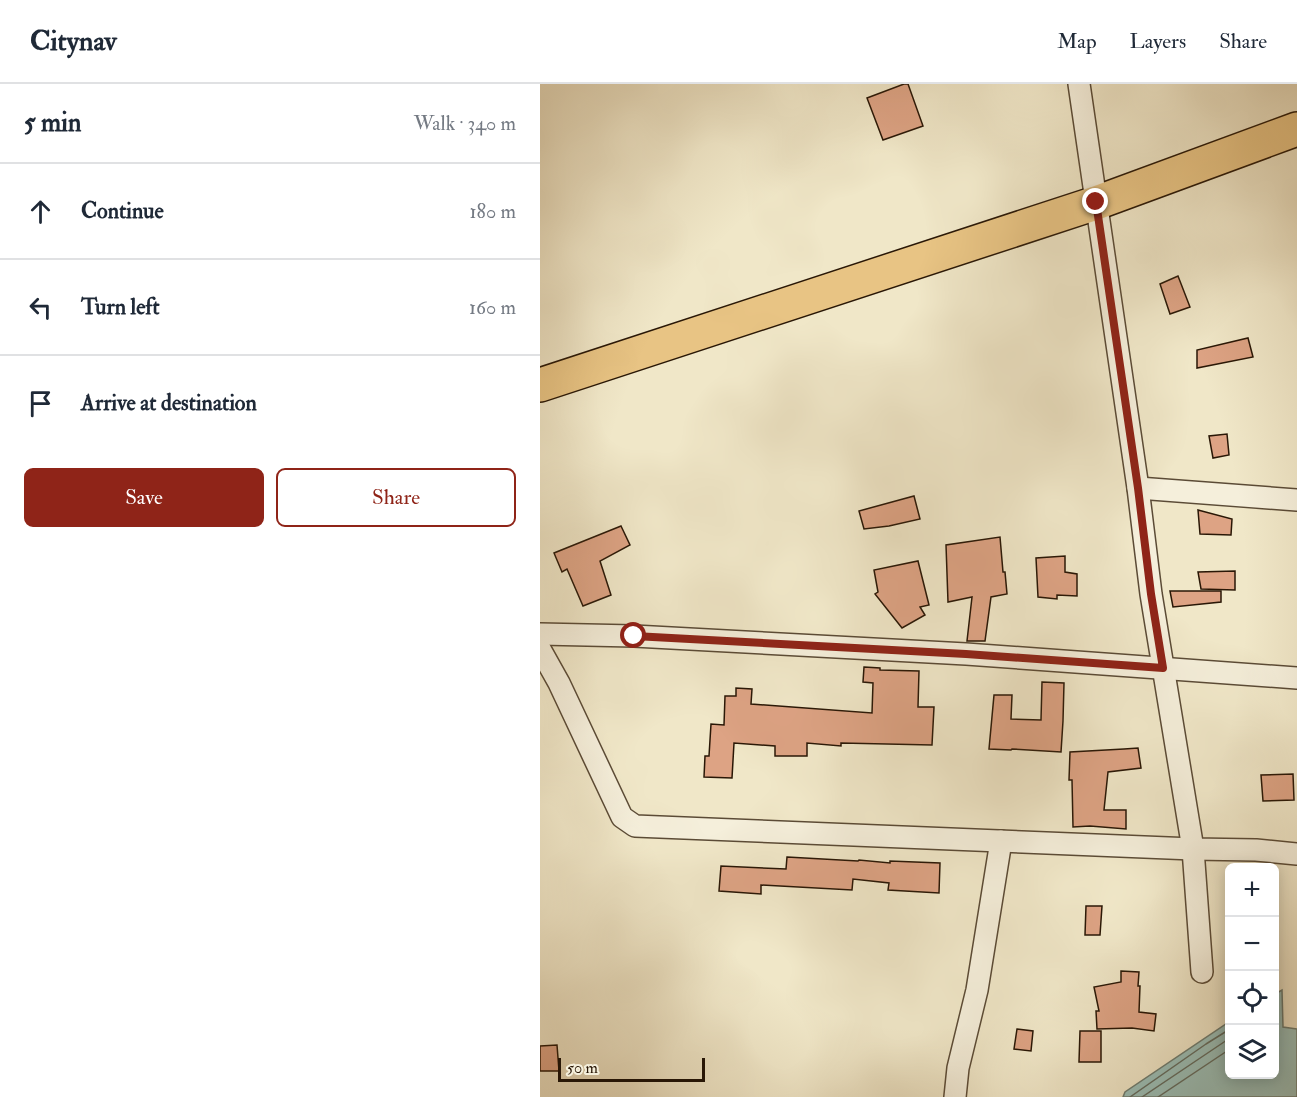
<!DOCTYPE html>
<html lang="en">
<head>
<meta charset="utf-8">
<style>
  body { margin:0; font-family:"IM FELL Double Pica",serif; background:#f2f2f3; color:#1f2937 }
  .controls { position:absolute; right:18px; bottom:18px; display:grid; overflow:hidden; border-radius:9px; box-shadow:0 3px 15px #0003 }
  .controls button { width:54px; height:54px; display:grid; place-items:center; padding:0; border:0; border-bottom:2px solid #e0e1e3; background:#fff; color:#1f2937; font:30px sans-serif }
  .scale { position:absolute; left:18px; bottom:15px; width:147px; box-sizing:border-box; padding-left:6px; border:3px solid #291706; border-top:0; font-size:16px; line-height:21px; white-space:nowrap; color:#291706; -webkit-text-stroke:4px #f5efdb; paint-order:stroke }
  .stop { position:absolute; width:18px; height:18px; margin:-14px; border:4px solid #8f2418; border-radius:50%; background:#fff }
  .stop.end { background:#8f2418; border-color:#fff; box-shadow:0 2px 6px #0008 }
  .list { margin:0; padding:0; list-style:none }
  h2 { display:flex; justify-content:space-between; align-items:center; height:78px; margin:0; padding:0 24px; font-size:26px }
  h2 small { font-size:20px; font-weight:400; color:#747a83 }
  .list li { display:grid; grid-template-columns:39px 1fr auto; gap:18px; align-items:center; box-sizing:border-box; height:96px; padding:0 24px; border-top:2px solid #e0e1e3 }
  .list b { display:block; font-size:22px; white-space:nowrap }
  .list em { font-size:20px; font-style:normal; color:#747a83 }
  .actions { display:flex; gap:12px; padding:18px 24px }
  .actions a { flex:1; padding:14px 0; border:2px solid #8f2418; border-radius:9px; text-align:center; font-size:21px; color:#8f2418 }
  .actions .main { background:#8f2418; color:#fff }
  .icon { flex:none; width:33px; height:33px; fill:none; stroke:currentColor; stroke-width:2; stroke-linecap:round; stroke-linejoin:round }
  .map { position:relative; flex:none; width:757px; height:1013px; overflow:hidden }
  header { display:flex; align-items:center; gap:36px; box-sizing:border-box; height:84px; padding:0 30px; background:#fff; border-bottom:2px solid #e0e1e3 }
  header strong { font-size:28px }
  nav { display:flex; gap:33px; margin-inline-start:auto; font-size:21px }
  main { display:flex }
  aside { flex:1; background:#fff }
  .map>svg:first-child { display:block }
  .water { fill:#9abfb8; stroke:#6d7c71; stroke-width:1.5 }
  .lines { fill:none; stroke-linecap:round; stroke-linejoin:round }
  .shore { stroke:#626b5f; stroke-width:1.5 }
  .building { fill:#dda384; stroke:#291706; stroke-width:1.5 }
  .minor-casing { stroke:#5b4b36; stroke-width:24 }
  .primary-casing { stroke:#291706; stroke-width:36 }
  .minor { stroke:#f5efdb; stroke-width:21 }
  .primary { stroke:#e8c484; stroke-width:33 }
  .route { stroke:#8f2418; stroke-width:8 }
</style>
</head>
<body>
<header>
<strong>Citynav</strong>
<nav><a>Map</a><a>Layers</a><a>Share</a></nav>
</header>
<main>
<aside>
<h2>5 min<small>Walk · 340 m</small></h2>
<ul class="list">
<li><svg class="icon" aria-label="ahead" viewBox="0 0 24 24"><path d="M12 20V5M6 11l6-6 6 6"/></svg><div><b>Continue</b></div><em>180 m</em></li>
<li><svg class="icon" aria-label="left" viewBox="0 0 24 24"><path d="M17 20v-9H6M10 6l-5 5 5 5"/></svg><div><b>Turn left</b></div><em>160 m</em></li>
<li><svg class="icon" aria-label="arrive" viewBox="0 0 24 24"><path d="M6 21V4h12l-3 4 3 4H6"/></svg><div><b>Arrive at destination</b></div></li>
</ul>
<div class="actions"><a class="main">Save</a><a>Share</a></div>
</aside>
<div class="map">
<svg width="757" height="1013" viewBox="0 0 757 1013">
  <rect width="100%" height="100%" fill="#f0e7c8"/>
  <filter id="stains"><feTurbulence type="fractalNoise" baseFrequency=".00333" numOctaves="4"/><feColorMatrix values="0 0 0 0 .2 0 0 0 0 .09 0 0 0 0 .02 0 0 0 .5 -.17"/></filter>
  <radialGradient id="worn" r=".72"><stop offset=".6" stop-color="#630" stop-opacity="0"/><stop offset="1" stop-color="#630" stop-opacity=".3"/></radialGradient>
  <polygon class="water" points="742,906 743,943 757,945 757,1013 583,1013 585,1008 689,938 690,990 734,990 735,910"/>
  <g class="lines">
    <g class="shore">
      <polyline points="590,1013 666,960 690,945"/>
      <polyline points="602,1013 690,954"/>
      <polyline points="618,1013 690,965"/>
    </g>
  </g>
  <g class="building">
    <polygon points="364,0 368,0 383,42 343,56 327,14"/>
    <polygon points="638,192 650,223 630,230 620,200"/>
    <polygon points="708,254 713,273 657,284 657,266"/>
    <polygon points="687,350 689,371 673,374 669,352"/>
    <polygon points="374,412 380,435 349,442 324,445 319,427"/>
    <polygon points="658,426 692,435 691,451 660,450"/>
    <polygon points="81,442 90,461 60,477 71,511 43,522 27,485 22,488 14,469"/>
    <polygon points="460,453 463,488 465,488 467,510 451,513 445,557 427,557 432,513 408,518 406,461"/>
    <polygon points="525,472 525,488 537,490 537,512 517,511 517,515 498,513 496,474"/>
    <polygon points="378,477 389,521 380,523 385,531 362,544 335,510 338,508 334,486"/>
    <polygon points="695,487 695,506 661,505 658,488"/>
    <polygon points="630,507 681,507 681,518 633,523"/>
    <polygon points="324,583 340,584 340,586 379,587 378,623 394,623 392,661 301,659 301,662 267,659 267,672 235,672 235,662 194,659 192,694 164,693 165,672 169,672 171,640 184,641 185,612 196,612 196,604 212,605 211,620 332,629 333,599 323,598"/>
    <polygon points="502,598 524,599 523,637 521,668 472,665 471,666 449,665 454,611 472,611 471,635 501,636"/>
    <polygon points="598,664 601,684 568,688 564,726 586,726 586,745 550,742 533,743 532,696 529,696 530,668 584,665"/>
    <polygon points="753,690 754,716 723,717 721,691"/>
    <polygon points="247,773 318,777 319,776 350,779 350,777 400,779 399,809 348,806 349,799 313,795 312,806 221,801 221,810 179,807 181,782 246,785"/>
    <polygon points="546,822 562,822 560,851 545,851"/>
    <polygon points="581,887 599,888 598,902 600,902 599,928 616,930 614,947 592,944 557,945 556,927 559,927 554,903 581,898"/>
    <polygon points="477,945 493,947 491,967 474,965"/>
    <polygon points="540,947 561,947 561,978 539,978"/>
    <polygon points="17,961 19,987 0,987 0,962"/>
  </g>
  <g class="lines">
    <g class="minor-casing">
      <g id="minor">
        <polyline points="539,0 598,404 611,510 653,765 662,888"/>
        <polyline points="598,404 757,416"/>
        <polyline points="0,550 94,552 426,570 757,594"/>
        <polyline points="0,565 19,599 82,733 95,742 653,765 716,766 757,770"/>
        <polyline points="415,1013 418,984 437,906 461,757"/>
      </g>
    </g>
    <g class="primary-casing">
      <polyline id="primary" points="0,301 556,119 757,45"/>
    </g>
    <use href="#minor" class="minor"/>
    <use href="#primary" class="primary"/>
  </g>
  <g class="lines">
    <polyline class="route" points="94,552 426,570 623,584 611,510 598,404 556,118"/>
  </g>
  <rect width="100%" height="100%" filter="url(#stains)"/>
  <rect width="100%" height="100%" fill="url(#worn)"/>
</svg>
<div class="controls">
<button>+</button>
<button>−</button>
<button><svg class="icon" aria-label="locate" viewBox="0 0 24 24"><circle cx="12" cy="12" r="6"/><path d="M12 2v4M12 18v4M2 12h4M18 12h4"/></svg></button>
<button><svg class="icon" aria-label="layers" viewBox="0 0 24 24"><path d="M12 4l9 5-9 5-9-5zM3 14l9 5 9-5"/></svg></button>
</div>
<div class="scale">50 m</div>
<div class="stop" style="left:94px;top:552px"></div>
<div class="stop end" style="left:556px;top:118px"></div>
</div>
</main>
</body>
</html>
